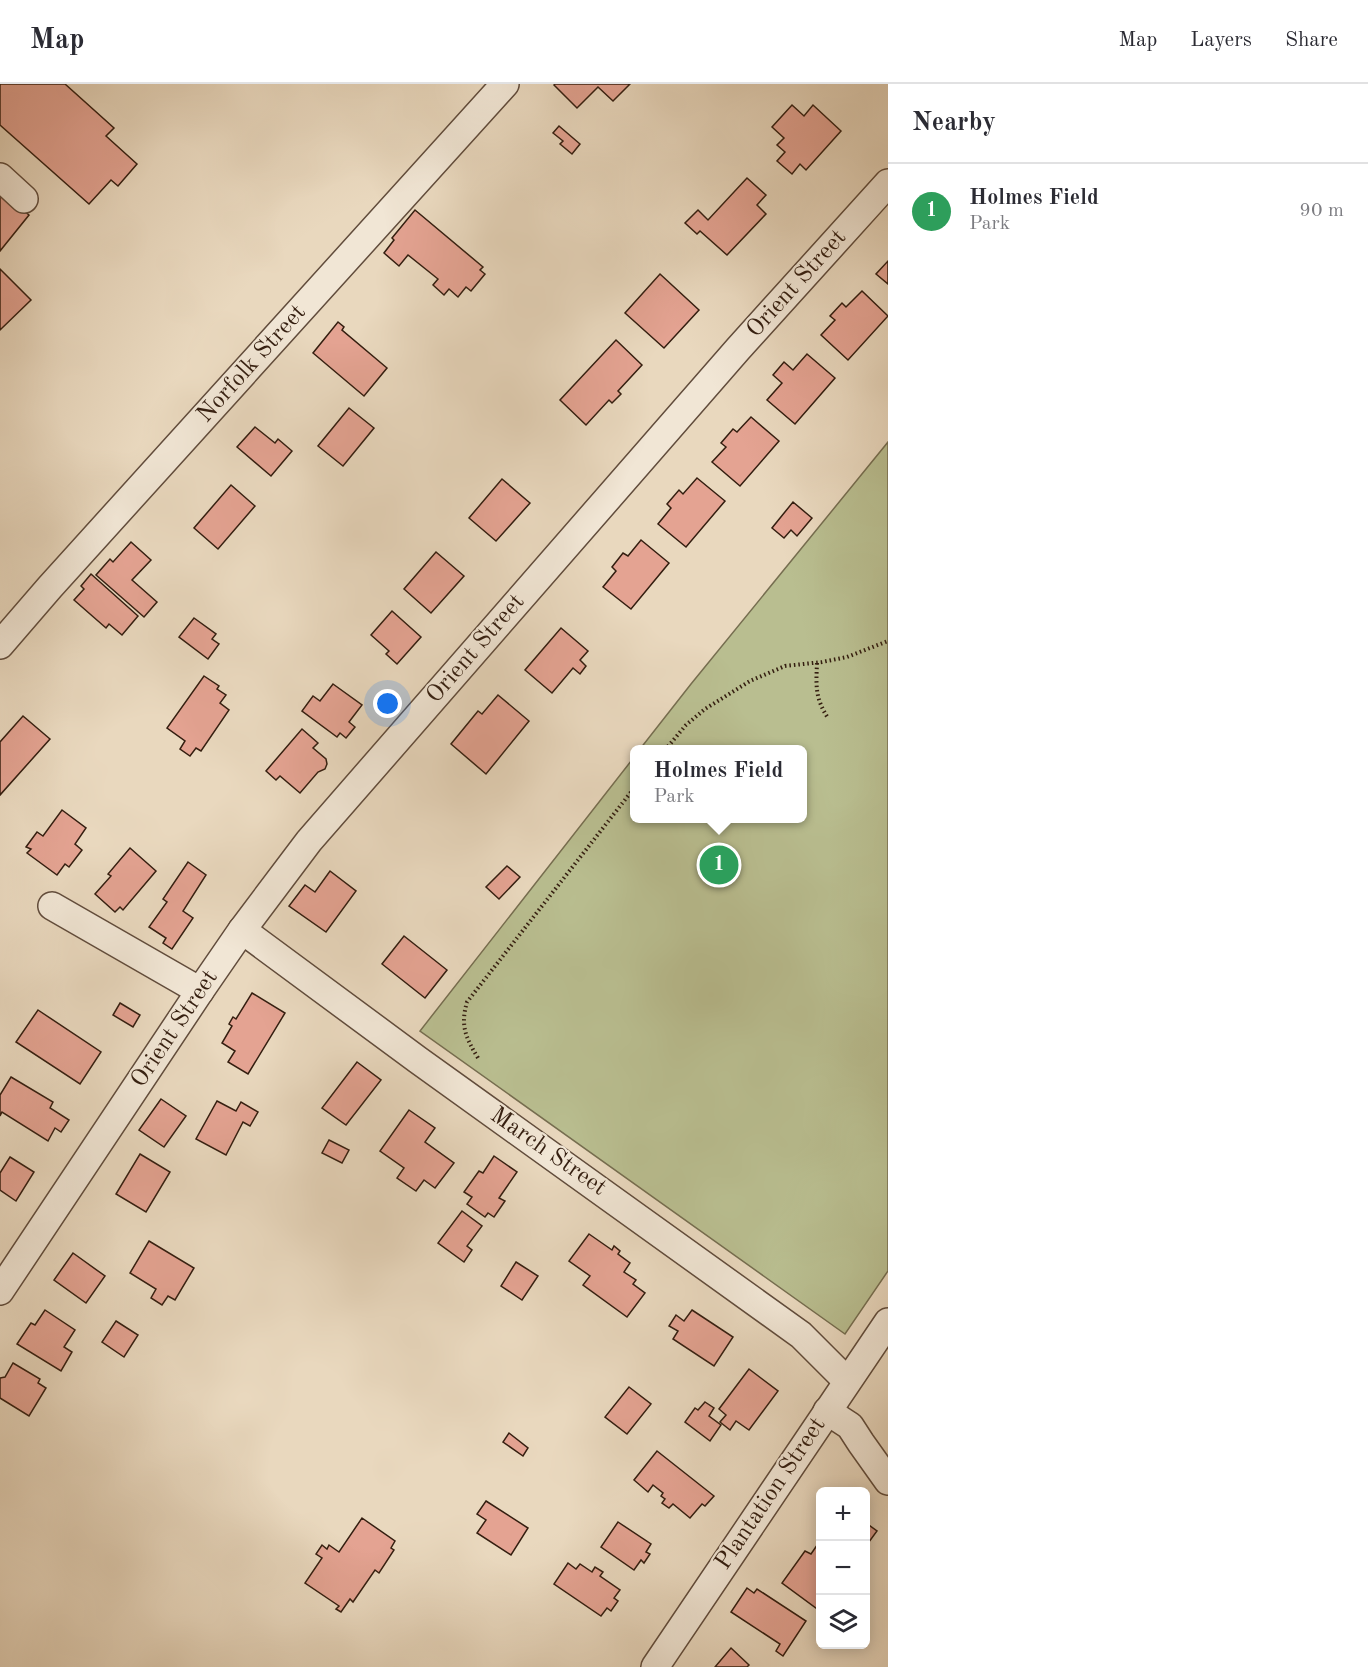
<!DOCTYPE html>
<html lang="en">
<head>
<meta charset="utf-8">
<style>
  body { margin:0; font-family:"Old Standard TT",serif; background:#f7f7f7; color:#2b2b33 }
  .controls { position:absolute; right:18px; bottom:18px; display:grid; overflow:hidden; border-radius:9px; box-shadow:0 3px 15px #0003 }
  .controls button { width:54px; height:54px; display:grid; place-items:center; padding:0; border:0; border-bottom:2px solid #e1e1e2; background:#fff; color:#2b2b33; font:30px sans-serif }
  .you { position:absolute; left:388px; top:620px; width:21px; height:21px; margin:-15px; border:4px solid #fff; border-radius:50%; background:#1a73e8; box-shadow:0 0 0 9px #1a73e833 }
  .badge { display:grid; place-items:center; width:39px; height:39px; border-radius:50%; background:#0f766e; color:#fff; font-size:20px; font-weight:700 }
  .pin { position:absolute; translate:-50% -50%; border:3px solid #fff; box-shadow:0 2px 6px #0006 }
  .popup { position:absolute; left:630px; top:661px; width:177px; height:78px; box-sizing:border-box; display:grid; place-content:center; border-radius:9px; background:#fff; filter:drop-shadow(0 2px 4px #0005); font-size:20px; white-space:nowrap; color:#7c7c81 }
  .popup b { font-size:22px; color:#2b2b33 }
  .popup::after { content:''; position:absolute; left:50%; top:100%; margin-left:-12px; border:12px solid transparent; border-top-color:#fff }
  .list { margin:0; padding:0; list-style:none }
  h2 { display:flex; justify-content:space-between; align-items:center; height:78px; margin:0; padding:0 24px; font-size:26px }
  h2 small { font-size:20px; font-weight:400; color:#7c7c81 }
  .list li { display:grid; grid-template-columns:39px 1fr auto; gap:18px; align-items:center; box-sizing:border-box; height:96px; padding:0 24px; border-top:2px solid #e1e1e2 }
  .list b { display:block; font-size:22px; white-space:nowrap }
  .list p { margin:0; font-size:20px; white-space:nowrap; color:#7c7c81 }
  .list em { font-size:20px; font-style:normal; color:#7c7c81 }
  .icon { flex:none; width:33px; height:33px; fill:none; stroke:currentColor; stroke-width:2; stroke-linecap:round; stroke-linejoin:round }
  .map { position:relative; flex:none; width:888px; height:1583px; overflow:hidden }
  header { display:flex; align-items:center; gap:36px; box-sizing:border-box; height:84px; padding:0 30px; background:#fff; border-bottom:2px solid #e1e1e2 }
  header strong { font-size:28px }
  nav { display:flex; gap:33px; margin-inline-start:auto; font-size:21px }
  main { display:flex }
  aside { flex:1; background:#fff }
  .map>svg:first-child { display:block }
  .green { fill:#b9be90; stroke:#766e50; stroke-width:1.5 }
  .building { fill:#e4a392; stroke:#341e10; stroke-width:1.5 }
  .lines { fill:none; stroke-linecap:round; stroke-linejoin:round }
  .minor-casing { stroke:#614c3c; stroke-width:30 }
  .path { stroke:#341e10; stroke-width:4; stroke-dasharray:1.5 3; stroke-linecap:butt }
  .minor { stroke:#f1e6d5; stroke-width:27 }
  .labels { text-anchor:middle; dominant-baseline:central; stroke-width:4.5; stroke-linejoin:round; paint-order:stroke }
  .street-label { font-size:24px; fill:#341e10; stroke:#f1e6d5 }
</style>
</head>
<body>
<header>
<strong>Map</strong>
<nav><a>Map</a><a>Layers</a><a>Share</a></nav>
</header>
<main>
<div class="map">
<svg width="888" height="1583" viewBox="0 0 888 1583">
  <rect width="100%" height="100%" fill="#e9d8be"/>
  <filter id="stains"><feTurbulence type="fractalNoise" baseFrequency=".00333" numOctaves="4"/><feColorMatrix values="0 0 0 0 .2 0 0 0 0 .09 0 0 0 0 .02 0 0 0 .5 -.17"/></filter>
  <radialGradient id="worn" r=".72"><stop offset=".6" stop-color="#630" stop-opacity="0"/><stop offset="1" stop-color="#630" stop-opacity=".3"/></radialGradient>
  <polygon class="green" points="888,358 888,1187 845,1250 420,947 635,672 635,734 803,734 803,666 640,665 691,600"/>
  <g class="building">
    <polygon points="0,0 65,0 114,44 106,52 137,80 118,102 111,96 89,120 0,41"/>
    <polygon points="555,0 630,0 613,17 598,3 577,24 554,1"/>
    <polygon points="792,21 804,32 813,21 841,47 806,86 800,80 792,90 777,77 785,68 777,61 784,54 772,43"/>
    <polygon points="559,42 580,60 572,70 560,60 563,57 553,49"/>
    <polygon points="747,94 766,111 757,121 766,130 727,171 700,147 697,150 685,139 698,126 708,136"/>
    <polygon points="0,107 29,131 0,167"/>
    <polygon points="415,126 483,183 480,186 485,190 471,207 466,203 458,213 449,205 444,211 433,201 438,195 408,171 399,182 384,169 394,156 392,154"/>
    <polygon points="888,177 888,200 876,190"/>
    <polygon points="0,185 31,216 0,246"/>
    <polygon points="660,190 699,226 664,264 625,229"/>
    <polygon points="862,207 888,232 848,276 821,251 835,236 830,232 842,219 846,223"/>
    <polygon points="338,238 344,243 342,246 387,284 364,312 313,269"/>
    <polygon points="616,256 642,281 618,307 621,310 612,319 609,316 586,341 560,316"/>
    <polygon points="807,270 835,294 795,340 767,316 782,299 773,291 784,278 793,286"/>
    <polygon points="349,324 374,344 343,382 318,362"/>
    <polygon points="751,333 779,357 740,402 712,378 726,363 721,359 733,345 737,348"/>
    <polygon points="255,343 275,359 278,355 292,367 271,392 237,363"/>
    <polygon points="697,394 725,417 686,463 658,440 671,424 667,420 679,406 683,410"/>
    <polygon points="502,395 530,419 496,457 469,434"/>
    <polygon points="231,401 255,422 218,465 194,444"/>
    <polygon points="793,418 812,434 797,452 791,446 784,454 772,444"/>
    <polygon points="641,456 669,479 631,525 603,503 616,487 612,483 623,469 628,472"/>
    <polygon points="131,458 151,476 132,496 157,518 144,533 96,491 110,475 113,478"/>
    <polygon points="436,468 464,492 431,529 404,505"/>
    <polygon points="91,490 138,532 122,551 109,540 106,544 74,516 84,505 81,502"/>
    <polygon points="392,527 421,553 397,580 386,570 389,567 371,551"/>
    <polygon points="194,534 216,550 212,555 219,560 208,575 179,553"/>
    <polygon points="561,544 588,567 580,576 586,582 580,590 573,584 552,609 525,586"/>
    <polygon points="204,592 219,602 217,605 226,611 220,619 229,626 201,667 196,664 190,672 180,665 185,657 167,644"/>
    <polygon points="333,600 362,621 349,638 355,643 346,654 340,649 337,653 302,627 313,612 320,617"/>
    <polygon points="498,611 529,637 486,690 451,660 478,627 482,630"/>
    <polygon points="23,632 50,655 0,711 0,658"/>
    <polygon points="302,645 318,659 313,664 326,675 327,680 325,685 318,688 300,709 280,692 276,696 266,687"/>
    <polygon points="62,726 86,744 75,760 82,766 69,783 65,780 57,791 27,769 31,765 26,763 37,748 43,752"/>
    <polygon points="130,764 156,787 123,826 120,823 115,828 95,810 111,792 108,790"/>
    <polygon points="188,778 206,791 183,827 193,834 172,865 163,859 166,854 149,843 167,818 163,815"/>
    <polygon points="507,782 520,793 499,815 486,803"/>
    <polygon points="330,787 356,807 326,848 289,822 305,801 315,808"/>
    <polygon points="404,852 447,886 425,914 382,880"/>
    <polygon points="252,909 285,929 248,990 228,978 235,967 222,959 232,942 229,940 233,933 236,935"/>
    <polygon points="120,919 140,931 133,943 113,931"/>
    <polygon points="38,926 101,968 80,1000 16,958"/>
    <polygon points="357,978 381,996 346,1041 322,1024"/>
    <polygon points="11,993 53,1018 50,1024 69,1036 61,1048 55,1044 48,1057 2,1028 0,1032 0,1011"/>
    <polygon points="161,1015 186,1032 164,1063 139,1046"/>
    <polygon points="217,1017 236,1027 241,1018 258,1028 250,1042 243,1038 226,1071 196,1055"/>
    <polygon points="409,1026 435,1044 425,1058 454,1079 435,1104 424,1096 416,1107 397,1094 404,1084 380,1067"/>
    <polygon points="329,1056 349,1066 342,1079 322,1069"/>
    <polygon points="140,1070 170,1088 146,1128 116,1110"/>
    <polygon points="494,1072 517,1088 499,1114 505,1117 494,1133 488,1129 485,1133 467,1120 472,1113 464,1108 479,1087 483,1089"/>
    <polygon points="10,1073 34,1088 16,1117 0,1106 0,1089"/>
    <polygon points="462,1127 482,1142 467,1162 472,1166 464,1178 438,1159"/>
    <polygon points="589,1150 612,1166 614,1162 620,1167 618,1170 630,1179 624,1188 636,1196 633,1200 645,1209 627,1233 583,1201 590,1192 569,1177"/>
    <polygon points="149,1157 194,1184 175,1216 168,1212 162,1221 151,1214 156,1205 130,1189"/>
    <polygon points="73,1169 105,1192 86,1219 54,1196"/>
    <polygon points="516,1178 538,1192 522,1216 501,1202"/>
    <polygon points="45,1226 75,1246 64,1263 72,1268 61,1287 17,1260 31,1239 35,1241"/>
    <polygon points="692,1226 733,1253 714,1282 673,1255 678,1247 669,1242 676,1231 684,1237"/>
    <polygon points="116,1237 138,1251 124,1273 102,1258"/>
    <polygon points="13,1279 40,1295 38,1299 46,1304 29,1332 0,1314 0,1294 5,1293"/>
    <polygon points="749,1285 778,1307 749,1346 736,1337 730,1346 720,1338 726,1331 719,1325"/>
    <polygon points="629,1303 651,1320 627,1350 605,1333"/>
    <polygon points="705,1318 714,1324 709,1332 721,1341 710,1357 685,1338 695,1324 698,1326"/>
    <polygon points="509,1349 528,1364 523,1372 503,1358"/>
    <polygon points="657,1367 714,1412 705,1422 702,1420 690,1434 673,1420 669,1424 662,1419 665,1415 661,1412 663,1409 653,1401 648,1408 634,1396"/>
    <polygon points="486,1417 528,1444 511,1471 477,1449 486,1436 477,1430"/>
    <polygon points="362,1434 395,1457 391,1464 394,1466 379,1489 375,1486 353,1518 350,1515 341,1528 336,1525 339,1522 305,1499 322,1474 316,1470 322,1461 327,1465 329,1461 339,1468"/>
    <polygon points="618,1438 651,1460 646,1468 650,1470 644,1479 641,1476 634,1486 601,1463"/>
    <polygon points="866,1439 877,1447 866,1462"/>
    <polygon points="820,1457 820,1527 782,1499 805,1467 811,1470"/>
    <polygon points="568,1479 576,1485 580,1480 592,1488 595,1483 603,1488 600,1492 620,1506 614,1514 618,1517 611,1527 607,1524 601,1532 554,1500"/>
    <polygon points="747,1504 754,1509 757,1505 806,1537 783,1572 776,1567 780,1560 731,1528"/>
    <polygon points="731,1564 749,1581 747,1583 715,1583"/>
  </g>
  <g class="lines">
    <g class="minor-casing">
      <g id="minor">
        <polyline points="0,93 24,115"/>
        <polyline points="0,561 50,503 505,0"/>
        <polyline points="52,822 200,907"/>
        <polyline points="242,846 418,976 801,1251 847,1297"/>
        <polyline points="0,1207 200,907 242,846 309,757 738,265 888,99"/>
        <polyline points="827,1327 850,1342 861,1359 888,1397"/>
        <polyline points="655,1583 888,1238"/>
      </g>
    </g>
    <g class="path">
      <path d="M817,579C816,602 815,614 828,634"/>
      <polyline points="665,666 686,641 705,625 750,597 785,582 822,578 847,573 888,557"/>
      <path d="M478,974C466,954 460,942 467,918L635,703"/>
    </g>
    <use href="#minor" class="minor"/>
  </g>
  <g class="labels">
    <g class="street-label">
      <text transform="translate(797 200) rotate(-48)">Orient Street</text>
      <text transform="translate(252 280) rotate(-48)">Norfolk Street</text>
      <text transform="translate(476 565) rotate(-49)">Orient Street</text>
      <text transform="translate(175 945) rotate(-56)">Orient Street</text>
      <text transform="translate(548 1068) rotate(35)">March Street</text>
      <text transform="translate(771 1410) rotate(-56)">Plantation Street</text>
    </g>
  </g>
  <rect width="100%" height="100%" filter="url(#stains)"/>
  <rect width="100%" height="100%" fill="url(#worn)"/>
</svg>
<div class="controls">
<button>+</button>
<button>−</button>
<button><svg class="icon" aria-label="layers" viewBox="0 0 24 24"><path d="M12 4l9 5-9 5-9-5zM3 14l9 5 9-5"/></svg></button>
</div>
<div class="you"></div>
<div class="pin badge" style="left:719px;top:781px;background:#2e9e5b">1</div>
<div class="popup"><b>Holmes Field</b>Park</div>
</div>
<aside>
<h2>Nearby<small></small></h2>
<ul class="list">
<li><span class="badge" style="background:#2e9e5b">1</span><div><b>Holmes Field</b><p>Park</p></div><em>90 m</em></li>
</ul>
</aside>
</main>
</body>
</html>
